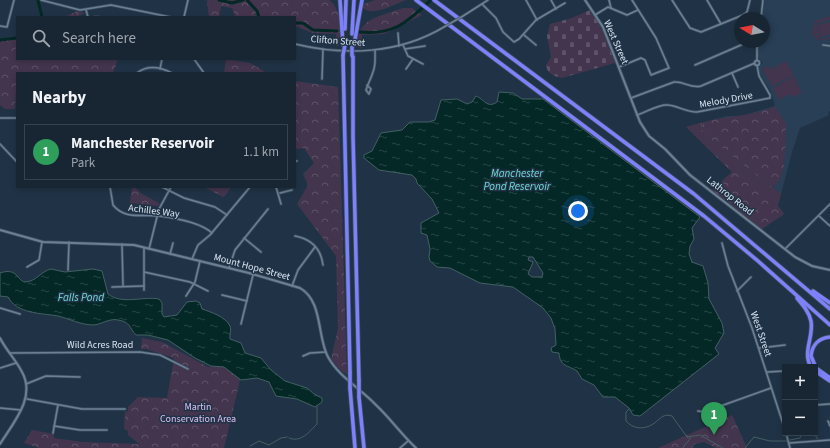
<!DOCTYPE html>
<html lang="en">
<head>
<meta charset="utf-8">
<style>
  body { margin:0; font-family:"Source Sans 3",sans-serif; background:#253240; color:#f1f3f6 }
  .controls { position:absolute; right:12px; bottom:12px; display:grid; overflow:hidden; border-radius:0px; box-shadow:0 2px 6px #0003 }
  .controls button { width:36px; height:36px; display:grid; place-items:center; padding:0; border:0; border-bottom:1px solid #36434f; background:#182634; color:#f1f3f6; font:20px sans-serif }
  .compass { position:absolute; left:734px; top:12px; width:36px; height:36px; border-radius:50%; background:#182634; box-shadow:0 2px 6px #0003; rotate:280deg }
  .you { position:absolute; left:578px; top:211px; width:14px; height:14px; margin:-10px; border:3px solid #fff; border-radius:50%; background:#1a73e8; box-shadow:0 0 0 6px #1a73e833 }
  .badge { display:grid; place-items:center; width:26px; height:26px; border-radius:50%; background:#db2777; color:#fff; font-size:13px; font-weight:700 }
  .pin { position:absolute; translate:-50% -33px; filter:drop-shadow(0 1px 2px #0008) }
  .pin::after { content:''; position:absolute; top:21px; width:14px; height:12px; background:inherit; clip-path:polygon(0 0,100% 0,50% 100%) }
  .list { margin:0; padding:0; list-style:none }
  h2 { display:flex; justify-content:space-between; align-items:center; height:52px; margin:0; padding:0 16px; font-size:17px }
  h2 small { font-size:13px; font-weight:400; color:#9fa5ac }
  .list li { display:grid; grid-template-columns:26px 1fr auto; gap:12px; align-items:center; box-sizing:border-box; height:56px; margin:0 8px 8px; padding:0 8px; border:1px solid #36434f; border-radius:0px }
  .list b { display:block; font-size:15px; white-space:nowrap }
  .list p { margin:0; font-size:13px; white-space:nowrap; color:#9fa5ac }
  .list em { font-size:13px; font-style:normal; color:#9fa5ac }
  .icon { flex:none; width:22px; height:22px; fill:none; stroke:currentColor; stroke-width:2; stroke-linecap:round; stroke-linejoin:round }
  .map { position:relative; flex:none; width:830px; height:448px; overflow:hidden }
  .search { position:absolute; background:#182634; box-shadow:0 2px 6px #0003; left:16px; top:16px; width:280px; height:44px; display:flex; align-items:center; gap:10px; box-sizing:border-box; padding:0 14px; border-radius:0px; color:#9fa5ac; font-size:15px }
  .panel { position:absolute; background:#182634; box-shadow:0 2px 6px #0003; left:16px; top:72px; width:280px; height:116px; border-radius:0px }
  .map>svg:first-child { display:block }
  .built { fill:#283f56 }
  .grass { fill:url(#grass-tufts) }
  .forest { fill:url(#forest-crowns) }
  .cemetery { fill:url(#cemetery-stones) }
  .pitch { fill:#43354e }
  .water { fill:url(#water-ripples); stroke:#436063; fill-rule:evenodd }
  .lines { fill:none; stroke-linecap:round; stroke-linejoin:round }
  .stream { stroke:#436063; stroke-width:1 }
  .river { stroke:#032826; stroke-width:3 }
  .minor-casing { stroke:#3e4f5e; stroke-width:3 }
  .tertiary-casing { stroke:#3e4f5e; stroke-width:3.5 }
  .secondary-casing { stroke:#3e4f5e; stroke-width:3.5 }
  .motorway-casing { stroke:#3e4f5e; stroke-width:5 }
  .minor { stroke:#6b8096; stroke-width:1.5 }
  .tertiary { stroke:#6b8096; stroke-width:2 }
  .secondary { stroke:#6b8096; stroke-width:2 }
  .motorway { stroke:#7e81fc; stroke-width:3.5 }
  .minor-bridge-casing { stroke:#3e4f5e; stroke-width:3; stroke-linecap:butt }
  .motorway-bridge-casing { stroke:#3e4f5e; stroke-width:5; stroke-linecap:butt }
  .minor-bridge { stroke:#6b8096; stroke-width:1.5 }
  .motorway-bridge { stroke:#7e81fc; stroke-width:3.5 }
  .labels { text-anchor:middle; dominant-baseline:central; stroke-width:3; stroke-linejoin:round; paint-order:stroke }
  .street-label { font-size:10px; fill:#d9e4f1; stroke:#203346 }
  .park-label { font-size:10px; fill:#dec2f7; stroke:#203346 }
  .water-label { font-size:11px; font-style:italic; fill:#70d8d2; stroke:#203346 }
</style>
</head>
<body>
<div class="map">
<svg width="830" height="448" viewBox="0 0 830 448">
  <defs>
    <pattern id="grass-tufts" width="24" height="20" patternUnits="userSpaceOnUse"><rect width="24" height="20" fill="#43354e"/><path d="M3 7l-1-3M5 7V3M7 7l1-3M15 17l-1-3M17 17v-4M19 17l1-3" fill="none" stroke="#5e5268"/></pattern>
    <pattern id="forest-crowns" width="20" height="18" patternUnits="userSpaceOnUse"><rect width="20" height="18" fill="#43354e"/><path d="M2 6a3 3 0 1 1 6 0M12 15a3 3 0 1 1 6 0" fill="none" stroke="#5e5268"/></pattern>
    <pattern id="cemetery-stones" width="16" height="16" patternUnits="userSpaceOnUse"><rect width="16" height="16" fill="#43354e"/><path d="M2 7V4a2 2 0 0 1 4 0v3zM10 15v-3a2 2 0 0 1 4 0v3z" fill="#5e5268"/></pattern>
    <pattern id="water-ripples" width="26" height="14" patternUnits="userSpaceOnUse"><rect width="26" height="14" fill="#032826"/><path d="M2 4q2-2 4 0t4 0M15 11q2-2 4 0t4 0" fill="none" stroke="#274746"/></pattern>
  </defs>
  <rect width="100%" height="100%" fill="#203346"/>
  <polygon class="built" points="765,0 830,0 830,111 828,112 829,115 800,128 792,152 778,206 784,214 762,229 712,190 732,172 686,127 727,116 741,116 775,106 771,92 759,73 758,68 763,63 758,57 757,52 758,42 764,42 764,18 762,18"/>
  <polygon class="grass" points="705,122 712,140 781,194 778,203 743,172 706,144 700,123"/>
  <g class="forest">
    <path d="M207,0H329C343,10 340,31 339,46H336V34L313,33L295,26V17H239L235,16L232,8L221,6L219,17H209Z"/>
    <path d="M375,0H406C395,4 369,19 362,6L364,4Z"/>
    <path d="M403,8H412L422,15L384,34L362,35V48L356,47C358,17 379,17 403,8Z"/>
    <polygon points="78,11 85,13 77,17 64,17"/>
    <polygon points="17,37 17,59 118,59 113,73 17,73 15,109 5,109 0,105 0,42"/>
    <polygon points="226,59 250,63 267,73 224,73"/>
    <polygon points="295,81 338,87 347,375 339,369 331,359 338,328 336,256 297,204 308,185 303,174 314,163 304,148 295,149"/>
    <path d="M775,106L786,123V127C785,142 788,181 772,187L712,140L705,122C728,115 752,117 775,106Z"/>
    <polygon points="700,123 707,144 743,172 778,203 778,206 784,214 762,229 712,190 732,172 686,127"/>
    <polygon points="132,187 135,187 142,194 159,203 158,206 130,203"/>
    <polygon points="204,187 231,187 226,195 223,197"/>
    <polygon points="142,338 162,342 208,367 220,366 241,376 224,448 39,448 24,443 32,430 54,434 54,438 82,442 139,444 128,435 128,431 124,429 125,412 128,411 128,407 138,397 167,398 174,358 146,349 141,349"/>
    <polygon points="732,415 747,448 716,448 704,442 692,445 694,448 658,448"/>
  </g>
  <path class="cemetery" d="M590,10L601,26L615,63L562,78C554,76 547,74 546,65L551,57L547,36L550,24L572,18Z"/>
  <g class="pitch">
    <polygon points="830,16 830,19 816,24 820,39 830,37 830,39 817,40 812,33 815,21"/>
    <polygon points="830,22 830,34 821,37 817,25"/>
    <polygon points="786,61 794,75 772,86 762,68 768,66 771,69"/>
    <polygon points="794,76 802,93 793,97 790,94 779,100 773,88"/>
  </g>
  <g class="water">
    <path d="M499,92L513,93L522,99H543L700,217L692,228L694,239L690,246L689,254L692,262L703,266L708,283L709,299L722,323L724,333L715,348L719,354L640,416L633,415L629,408L615,397H603L594,385L582,379L577,371C568,365 560,367 559,353L552,352L551,348L556,345L555,329L551,318L543,308L513,287L480,283L450,268L437,267L430,261L429,257L430,249L427,235L421,233V223L439,213L432,199L417,183L416,179L412,175L379,170L364,158V155L372,151L381,133L402,130L410,122H429L435,120L441,100L457,99L467,104L472,102L476,96C484,99 487,109 497,102ZM529,257H533L543,273L542,277H532L528,274L533,262L528,260Z"/>
    <path d="M51,269L65,272L93,269L102,271L108,294C122,305 143,296 159,299L162,303V314L164,317L177,315L187,302L196,301L200,303L202,309C211,312 226,317 230,326C232,330 229,335 230,339L241,343L245,353L261,358L271,370L285,381L307,388L314,394L322,398V402L315,407L297,399L276,396L269,382L257,378L241,380L224,367L211,366L195,358L168,340L148,335H136C129,328 131,322 118,320C110,318 102,324 94,325C81,325 70,319 58,316C41,313 17,314 8,297L0,296V273C18,267 17,281 25,282C36,282 41,271 51,269Z"/>
  </g>
  <g class="lines">
    <g class="stream">
      <path d="M629,409L626,412V421C633,429 644,430 653,424C658,421 661,416 667,415L672,416L687,437L700,435L723,448"/>
      <polyline points="809,433 813,433 818,439"/>
      <path d="M289,438C301,443 309,432 317,424V406"/>
      <polyline points="790,440 800,438 802,433"/>
      <polyline points="687,443 691,437"/>
      <polyline points="250,446 259,441 269,445 281,438 287,437"/>
      <polyline points="683,448 686,443"/>
      <polyline points="745,448 754,437 770,441 787,441"/>
    </g>
    <g class="river">
      <polyline points="38,0 42,17"/>
      <polyline points="219,0 232,3 243,0"/>
      <polyline points="247,0 257,11 259,17"/>
      <polyline points="295,23 303,23 313,30 337,31"/>
      <path d="M360,32C395,35 407,22 431,0"/>
      <polyline points="0,40 17,38"/>
    </g>
    <g class="minor-casing">
      <g id="minor">
        <polyline points="41,0 80,10 111,5 170,17"/>
        <polyline points="526,0 537,20"/>
        <polyline points="551,0 556,9"/>
        <polyline points="609,0 611,8"/>
        <polyline points="672,0 690,28 701,32 743,15 747,12 750,0"/>
        <polyline points="707,0 721,24"/>
        <polyline points="482,4 496,18 503,32 514,42 519,39 536,20 565,3"/>
        <polyline points="86,10 88,17"/>
        <polyline points="595,15 608,7 627,15 638,10"/>
        <polyline points="463,16 488,0"/>
        <polyline points="94,17 99,17"/>
        <polyline points="184,17 188,0"/>
        <polyline points="761,18 763,0"/>
        <polyline points="0,26 7,27 14,0"/>
        <polyline points="398,33 399,46"/>
        <polyline points="524,35 536,45"/>
        <path d="M295,44C345,56 399,54 444,27"/>
        <polyline points="403,45 408,56 423,64"/>
        <polyline points="823,45 830,46"/>
        <polyline points="405,49 425,46"/>
        <polyline points="194,59 204,73"/>
        <circle cx="757" cy="63" r="2.5"/>
        <polyline points="757,61 757,42"/>
        <polyline points="695,65 748,42"/>
        <polyline points="619,67 641,58 645,60 651,75 669,68 656,38 632,0"/>
        <polyline points="160,69 162,59"/>
        <polyline points="406,69 413,59"/>
        <path d="M137,73C147,65 160,67 172,73"/>
        <polyline points="732,73 738,87"/>
        <polyline points="322,79 323,49"/>
        <path d="M367,85L371,89L369,94L366,90C368,83 371,79 373,72C376,65 375,57 375,50"/>
        <path d="M631,98L674,82C684,81 691,89 701,86L755,63"/>
        <path d="M637,115C647,112 658,104 668,105C678,106 686,112 697,112L770,98V95L759,76L757,65"/>
        <polyline points="0,118 17,118"/>
        <polyline points="0,144 17,162"/>
        <polyline points="295,161 297,161"/>
        <path d="M110,187L113,205C125,220 142,214 159,216C175,218 200,222 212,233"/>
        <polyline points="162,187 184,198 215,207 227,215"/>
        <polyline points="276,187 281,204"/>
        <polyline points="280,193 292,190"/>
        <polyline points="819,216 830,226"/>
        <path d="M295,236C311,239 321,249 323,265"/>
        <polyline points="244,238 261,252"/>
        <polyline points="722,243 728,266 752,328 785,430"/>
        <polyline points="122,244 123,286"/>
        <polyline points="144,248 144,290"/>
        <polyline points="149,249 159,209 171,187"/>
        <polyline points="785,249 830,204"/>
        <polyline points="170,254 173,243"/>
        <polyline points="192,259 198,245 210,235 250,187"/>
        <polyline points="27,267 39,260 42,242"/>
        <polyline points="229,268 235,250 268,209"/>
        <polyline points="68,270 69,242"/>
        <polyline points="144,272 190,282 208,291"/>
        <polyline points="292,286 298,270 315,247"/>
        <polyline points="112,287 144,286"/>
        <polyline points="737,291 751,277"/>
        <polyline points="222,295 247,301"/>
        <polyline points="186,296 195,282 200,261"/>
        <polyline points="0,308 20,314"/>
        <polyline points="241,324 253,275"/>
        <polyline points="759,348 785,345"/>
        <polyline points="10,353 140,352 160,355 188,369"/>
        <polyline points="303,356 310,353 326,352"/>
        <polyline points="0,368 16,363"/>
        <polyline points="767,372 785,371"/>
        <polyline points="26,384 46,376 80,377"/>
        <polyline points="27,399 82,409 125,409"/>
        <polyline points="815,405 830,404"/>
        <polyline points="0,408 21,410"/>
        <polyline points="698,411 704,412 771,388"/>
        <polyline points="828,421 830,426"/>
        <polyline points="54,426 80,430 107,430"/>
        <polyline points="53,433 58,405"/>
        <polyline points="786,433 790,448"/>
        <polyline points="789,443 830,440"/>
        <polyline points="400,448 408,441"/>
      </g>
    </g>
    <g class="tertiary-casing">
      <g id="tertiary">
        <path d="M0,230L43,242L134,245L249,273L300,288C323,301 317,337 328,357C339,377 361,389 376,405C390,418 401,434 416,448"/>
        <path d="M0,338C6,350 16,360 22,372C36,397 14,422 0,444"/>
      </g>
    </g>
    <g class="secondary-casing">
      <polyline id="secondary" points="585,0 603,27 640,122 649,136 665,149 690,175 795,257 812,266 830,270"/>
    </g>
    <g class="motorway-casing">
      <g id="motorway">
        <polyline points="340,0 343,45"/>
        <polyline points="416,0 704,216 758,261 830,325"/>
        <polyline points="434,0 694,194 830,309"/>
        <polyline points="345,29 346,0"/>
        <polyline points="352,34 354,0"/>
        <polyline points="354,45 362,0"/>
        <polyline points="343,55 350,373"/>
        <polyline points="353,56 353,136 359,381"/>
        <polyline points="813,291 830,303"/>
        <path d="M797,298C803,305 809,312 811,321C814,337 802,352 811,367"/>
        <path d="M830,337C819,338 812,345 811,356L816,368L830,378"/>
        <polyline points="815,371 830,381"/>
        <polyline points="350,388 355,448"/>
        <polyline points="359,397 364,448"/>
      </g>
    </g>
    <use href="#minor" class="minor"/>
    <use href="#tertiary" class="tertiary"/>
    <use href="#secondary" class="secondary"/>
    <use href="#motorway" class="motorway"/>
    <g class="minor-bridge-casing">
      <polyline id="minor-bridge" points="444,27 463,16"/>
    </g>
    <g class="motorway-bridge-casing">
      <g id="motorway-bridge">
        <polyline points="343,55 345,45"/>
        <polyline points="352,56 352,45"/>
        <polyline points="350,373 350,388"/>
        <polyline points="359,381 359,397"/>
      </g>
    </g>
    <use href="#minor-bridge" class="minor-bridge"/>
    <use href="#motorway-bridge" class="motorway-bridge"/>
  </g>
  <g class="labels">
    <g class="street-label">
      <text transform="translate(338 41) rotate(4)">Clifton Street</text>
      <text transform="translate(616 42) rotate(66)">West Street</text>
      <text transform="translate(726 100) rotate(-10)">Melody Drive</text>
      <text transform="translate(730 196) rotate(38)">Lathrop Road</text>
      <text transform="translate(154 211) rotate(7)">Achilles Way</text>
      <text transform="translate(252 267) rotate(15)">Mount Hope Street</text>
      <text transform="translate(761 334) rotate(71)">West Street</text>
      <text x="100" y="345">Wild Acres Road</text>
    </g>
    <g class="park-label">
      <text x="198" y="407">Martin<tspan x="198" dy="12">Conservation Area</tspan></text>
    </g>
    <g class="water-label">
      <text x="517" y="173">Manchester<tspan x="517" dy="13">Pond Reservoir</tspan></text>
      <text x="81" y="297">Falls Pond</text>
    </g>
  </g>
</svg>
<div class="controls">
<button>+</button>
<button>−</button>
</div>
<svg class="compass" viewBox="-18 -18 36 36"><path d="M0-13l5 13h-10z" fill="#e53935"/><path d="M0 13l5-13h-10z" fill="#9fa5ac"/></svg>
<div class="you"></div>
<div class="pin badge" style="left:714px;top:435px;background:#2e9e5b">1</div>
<div class="search"><svg class="icon" aria-label="search" viewBox="0 0 24 24"><circle cx="10" cy="10" r="6"/><path d="M15 15l6 6"/></svg>Search here</div>
<section class="panel">
<h2>Nearby<small></small></h2>
<ul class="list">
<li><span class="badge" style="background:#2e9e5b">1</span><div><b>Manchester Reservoir</b><p>Park</p></div><em>1.1 km</em></li>
</ul>
</section>
</div>
</body>
</html>
